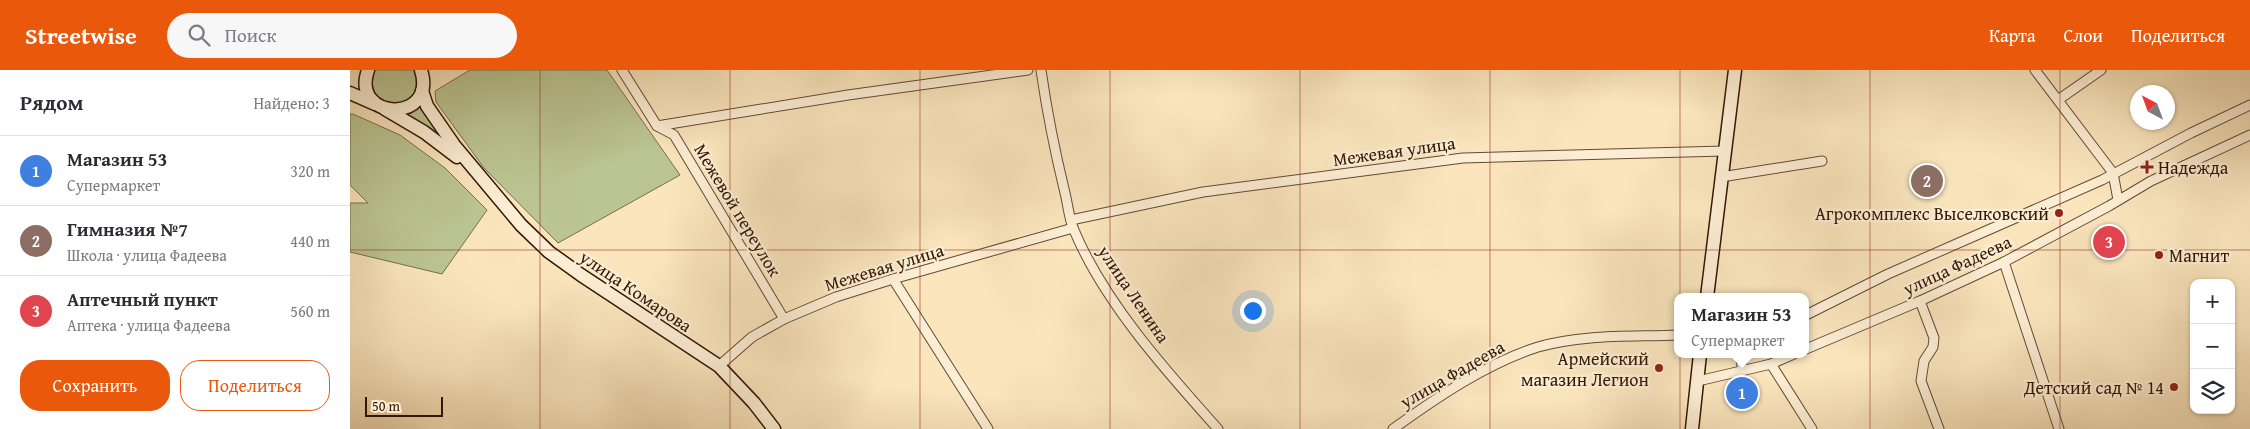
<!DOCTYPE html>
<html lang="ru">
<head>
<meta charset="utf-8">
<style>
  body { margin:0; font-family:"Gentium Book Plus",serif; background:#f7f7f7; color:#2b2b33 }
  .controls { position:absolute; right:15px; bottom:15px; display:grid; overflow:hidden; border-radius:10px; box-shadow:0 1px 4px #0004 }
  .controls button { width:45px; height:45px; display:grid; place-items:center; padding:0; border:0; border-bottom:1px solid #e1e1e2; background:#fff; color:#2b2b33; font:25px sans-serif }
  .compass { position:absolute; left:1780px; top:15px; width:45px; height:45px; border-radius:50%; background:#fff; box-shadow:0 1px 4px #0004; rotate:319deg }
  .scale { position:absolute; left:15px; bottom:12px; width:78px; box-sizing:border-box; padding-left:5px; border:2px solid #331603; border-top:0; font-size:14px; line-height:18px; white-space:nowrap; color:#331603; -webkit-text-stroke:4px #fceed4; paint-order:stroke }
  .you { position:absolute; left:902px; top:240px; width:18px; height:18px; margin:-12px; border:4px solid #fff; border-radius:50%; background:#1a73e8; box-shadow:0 0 0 8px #1a73e833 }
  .badge { display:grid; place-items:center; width:32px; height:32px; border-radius:50%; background:#ea580c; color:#fff; font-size:16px; font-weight:700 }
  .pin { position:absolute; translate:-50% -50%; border:2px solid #fff; box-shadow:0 1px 5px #0006 }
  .popup { position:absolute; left:1324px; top:223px; width:135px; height:65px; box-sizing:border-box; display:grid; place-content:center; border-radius:10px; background:#fff; filter:drop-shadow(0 1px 4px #0005); font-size:16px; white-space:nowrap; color:#7c7c81 }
  .popup b { font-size:19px; color:#2b2b33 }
  .popup::after { content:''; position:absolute; left:50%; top:100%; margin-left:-10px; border:10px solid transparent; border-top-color:#fff }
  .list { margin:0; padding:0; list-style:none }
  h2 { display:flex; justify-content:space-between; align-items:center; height:65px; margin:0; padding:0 20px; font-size:21px }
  h2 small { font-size:16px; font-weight:400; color:#7c7c81 }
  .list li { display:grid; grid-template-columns:32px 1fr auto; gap:15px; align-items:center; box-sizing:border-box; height:70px; padding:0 20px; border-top:1px solid #e1e1e2 }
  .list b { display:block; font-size:19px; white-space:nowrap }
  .list p { margin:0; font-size:16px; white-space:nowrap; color:#7c7c81 }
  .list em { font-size:16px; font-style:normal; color:#7c7c81 }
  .actions { display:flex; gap:10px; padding:15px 20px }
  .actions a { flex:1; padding:11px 0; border:1px solid #ea580c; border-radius:20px; text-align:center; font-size:18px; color:#ea580c }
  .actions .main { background:#ea580c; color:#fff }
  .icon { flex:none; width:28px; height:28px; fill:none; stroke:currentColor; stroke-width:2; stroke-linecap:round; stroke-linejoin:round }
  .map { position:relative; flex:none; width:1900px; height:359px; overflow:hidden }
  header { display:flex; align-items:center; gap:30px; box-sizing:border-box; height:70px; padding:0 25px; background:#ea580c; color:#fff }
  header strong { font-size:24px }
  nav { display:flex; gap:28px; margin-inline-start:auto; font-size:18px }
  .search { width:350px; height:45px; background:#f7f7f7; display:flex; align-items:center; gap:12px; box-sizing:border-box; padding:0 18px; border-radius:28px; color:#7c7c81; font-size:19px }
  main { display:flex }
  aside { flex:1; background:#fff }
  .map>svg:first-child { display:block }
  .green { fill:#bbc593; stroke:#776e4b }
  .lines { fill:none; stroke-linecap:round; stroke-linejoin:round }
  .minor-casing { stroke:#654a32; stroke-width:11 }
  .secondary-casing { stroke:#331603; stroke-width:15 }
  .minor { stroke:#fceed4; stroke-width:9 }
  .secondary { stroke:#fceed4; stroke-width:12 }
  .grid { fill:none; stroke:#8f2418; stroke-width:1; stroke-opacity:0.55 }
  .poi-dot { fill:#8f2418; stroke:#fceed4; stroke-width:2 }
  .labels { text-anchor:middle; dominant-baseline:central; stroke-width:4.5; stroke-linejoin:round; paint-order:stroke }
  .street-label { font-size:18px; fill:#331603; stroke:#fceed4 }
  .poi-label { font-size:18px; fill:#331603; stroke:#fceed4; text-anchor:end }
</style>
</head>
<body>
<header>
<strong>Streetwise</strong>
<div class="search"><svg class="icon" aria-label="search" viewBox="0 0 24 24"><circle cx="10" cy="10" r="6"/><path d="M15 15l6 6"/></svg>Поиск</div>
<nav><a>Карта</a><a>Слои</a><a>Поделиться</a></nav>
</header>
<main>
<aside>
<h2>Рядом<small>Найдено: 3</small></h2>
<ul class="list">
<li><span class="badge" style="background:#3f7fe0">1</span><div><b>Магазин 53</b><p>Супермаркет</p></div><em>320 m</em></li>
<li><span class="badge" style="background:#8d6e63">2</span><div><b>Гимназия №7</b><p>Школа · улица Фадеева</p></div><em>440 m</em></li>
<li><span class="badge" style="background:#e0444e">3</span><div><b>Аптечный пункт</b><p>Аптека · улица Фадеева</p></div><em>560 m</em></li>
</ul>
<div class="actions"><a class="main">Сохранить</a><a>Поделиться</a></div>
</aside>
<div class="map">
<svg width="1900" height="359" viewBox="0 0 1900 359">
  <rect width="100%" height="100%" fill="#fae5bd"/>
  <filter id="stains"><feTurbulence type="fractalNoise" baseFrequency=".004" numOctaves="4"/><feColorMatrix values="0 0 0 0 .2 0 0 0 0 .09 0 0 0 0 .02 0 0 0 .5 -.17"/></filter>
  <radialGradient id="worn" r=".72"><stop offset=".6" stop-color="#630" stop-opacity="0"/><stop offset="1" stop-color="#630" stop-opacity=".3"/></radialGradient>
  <g class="green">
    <path d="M25,0H64C80,46 8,43 25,0Z"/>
    <polygon points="120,0 257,0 330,105 208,173 134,98 86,32 85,21"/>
    <polygon points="71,32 89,66 51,43"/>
    <polygon points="0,44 3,44 50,65 95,98 137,140 92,204 0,182 0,133 18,133 0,115"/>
  </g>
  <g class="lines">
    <g class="minor-casing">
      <g id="minor">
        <polyline points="272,0 307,56 498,25 678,0"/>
        <path d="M691,0C697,42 705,82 715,123C718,135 719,149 724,160C754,232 816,301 868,359"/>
        <polyline points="1685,0 1763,103"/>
        <polyline points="1708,30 1751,0"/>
        <polyline points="307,56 324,65 434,249"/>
        <polyline points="1763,103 1768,130"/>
        <polyline points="1371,107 1472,91"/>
        <polyline points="721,150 853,122 1113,88 1375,81"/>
        <polyline points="1654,192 1709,359"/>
        <polyline points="543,209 638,359"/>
        <polyline points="1570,231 1584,268 1583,277 1574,291 1571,311 1589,359"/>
        <polyline points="1456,245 1538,204 1752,110 1841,63 1900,35"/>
        <polyline points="1456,279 1570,231 1654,192 1759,136 1801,111 1900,65"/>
        <polyline points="1390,284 1393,301"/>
        <polyline points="1421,294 1462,359"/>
        <polyline points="369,296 402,267 434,249 486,227 543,209 723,158"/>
        <polyline points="1348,311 1421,294 1444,284"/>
        <path d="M1043,359C1086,328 1137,293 1188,277C1233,264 1282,267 1328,265"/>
      </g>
    </g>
    <g class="secondary-casing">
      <g id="secondary">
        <path d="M18,0C0,51 88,54 71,0"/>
        <polyline points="72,21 77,36 104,75 171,155 199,182 231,205 369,296 404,333 424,359"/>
        <polyline points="0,23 25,34"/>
        <polyline points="35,39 74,62 107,87"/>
        <polyline points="1357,227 1385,0"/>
        <polyline points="1342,359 1350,284"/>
      </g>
    </g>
    <use href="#minor" class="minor"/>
    <use href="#secondary" class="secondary"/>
  </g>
  <path class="grid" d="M190,0V359M380,0V359M570,0V359M760,0V359M950,0V359M1140,0V359M1330,0V359M1520,0V359M1710,0V359M0,180H1900"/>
  <g class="poi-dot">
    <path d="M1794.5 89.5h5v5h5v5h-5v5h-5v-5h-5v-5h5z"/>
    <circle cx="1709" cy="143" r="5"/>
    <circle cx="1809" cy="185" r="5"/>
    <circle cx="1309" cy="298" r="5"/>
    <circle cx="1824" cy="317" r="5"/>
  </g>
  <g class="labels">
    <g class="street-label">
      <text transform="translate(1044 81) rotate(-8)">Межевая улица</text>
      <text transform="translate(388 140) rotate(59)">Межевой переулок</text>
      <text transform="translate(1607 195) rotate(-25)">улица Фадеева</text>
      <text transform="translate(534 197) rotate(-17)">Межевая улица</text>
      <text transform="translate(286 221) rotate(34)">улица Комарова</text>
      <text transform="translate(784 224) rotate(56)">улица Ленина</text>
      <text transform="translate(1102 304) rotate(-30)">улица Фадеева</text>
    </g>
    <g class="poi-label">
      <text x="1808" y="97" text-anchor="start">Надежда</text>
      <text x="1699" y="143">Агрокомплекс Выселковский</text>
      <text x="1819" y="185" text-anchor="start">Магнит</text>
      <text x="1299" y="288">Армейский<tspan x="1299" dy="21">магазин Легион</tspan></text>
      <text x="1814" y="317">Детский сад № 14</text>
    </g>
  </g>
  <rect width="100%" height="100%" filter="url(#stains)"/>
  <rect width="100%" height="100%" fill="url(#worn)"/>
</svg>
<div class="controls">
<button>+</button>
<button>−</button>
<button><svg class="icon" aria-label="layers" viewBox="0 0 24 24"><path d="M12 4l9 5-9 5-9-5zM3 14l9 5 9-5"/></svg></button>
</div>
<svg class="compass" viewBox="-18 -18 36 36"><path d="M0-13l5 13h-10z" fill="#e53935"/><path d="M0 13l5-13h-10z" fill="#7c7c81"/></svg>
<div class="scale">50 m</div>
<div class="you"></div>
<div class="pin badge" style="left:1392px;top:323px;background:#3f7fe0">1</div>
<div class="popup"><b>Магазин 53</b>Супермаркет</div>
<div class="pin badge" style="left:1577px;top:111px;background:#8d6e63">2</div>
<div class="pin badge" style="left:1759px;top:172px;background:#e0444e">3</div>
</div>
</main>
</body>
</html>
